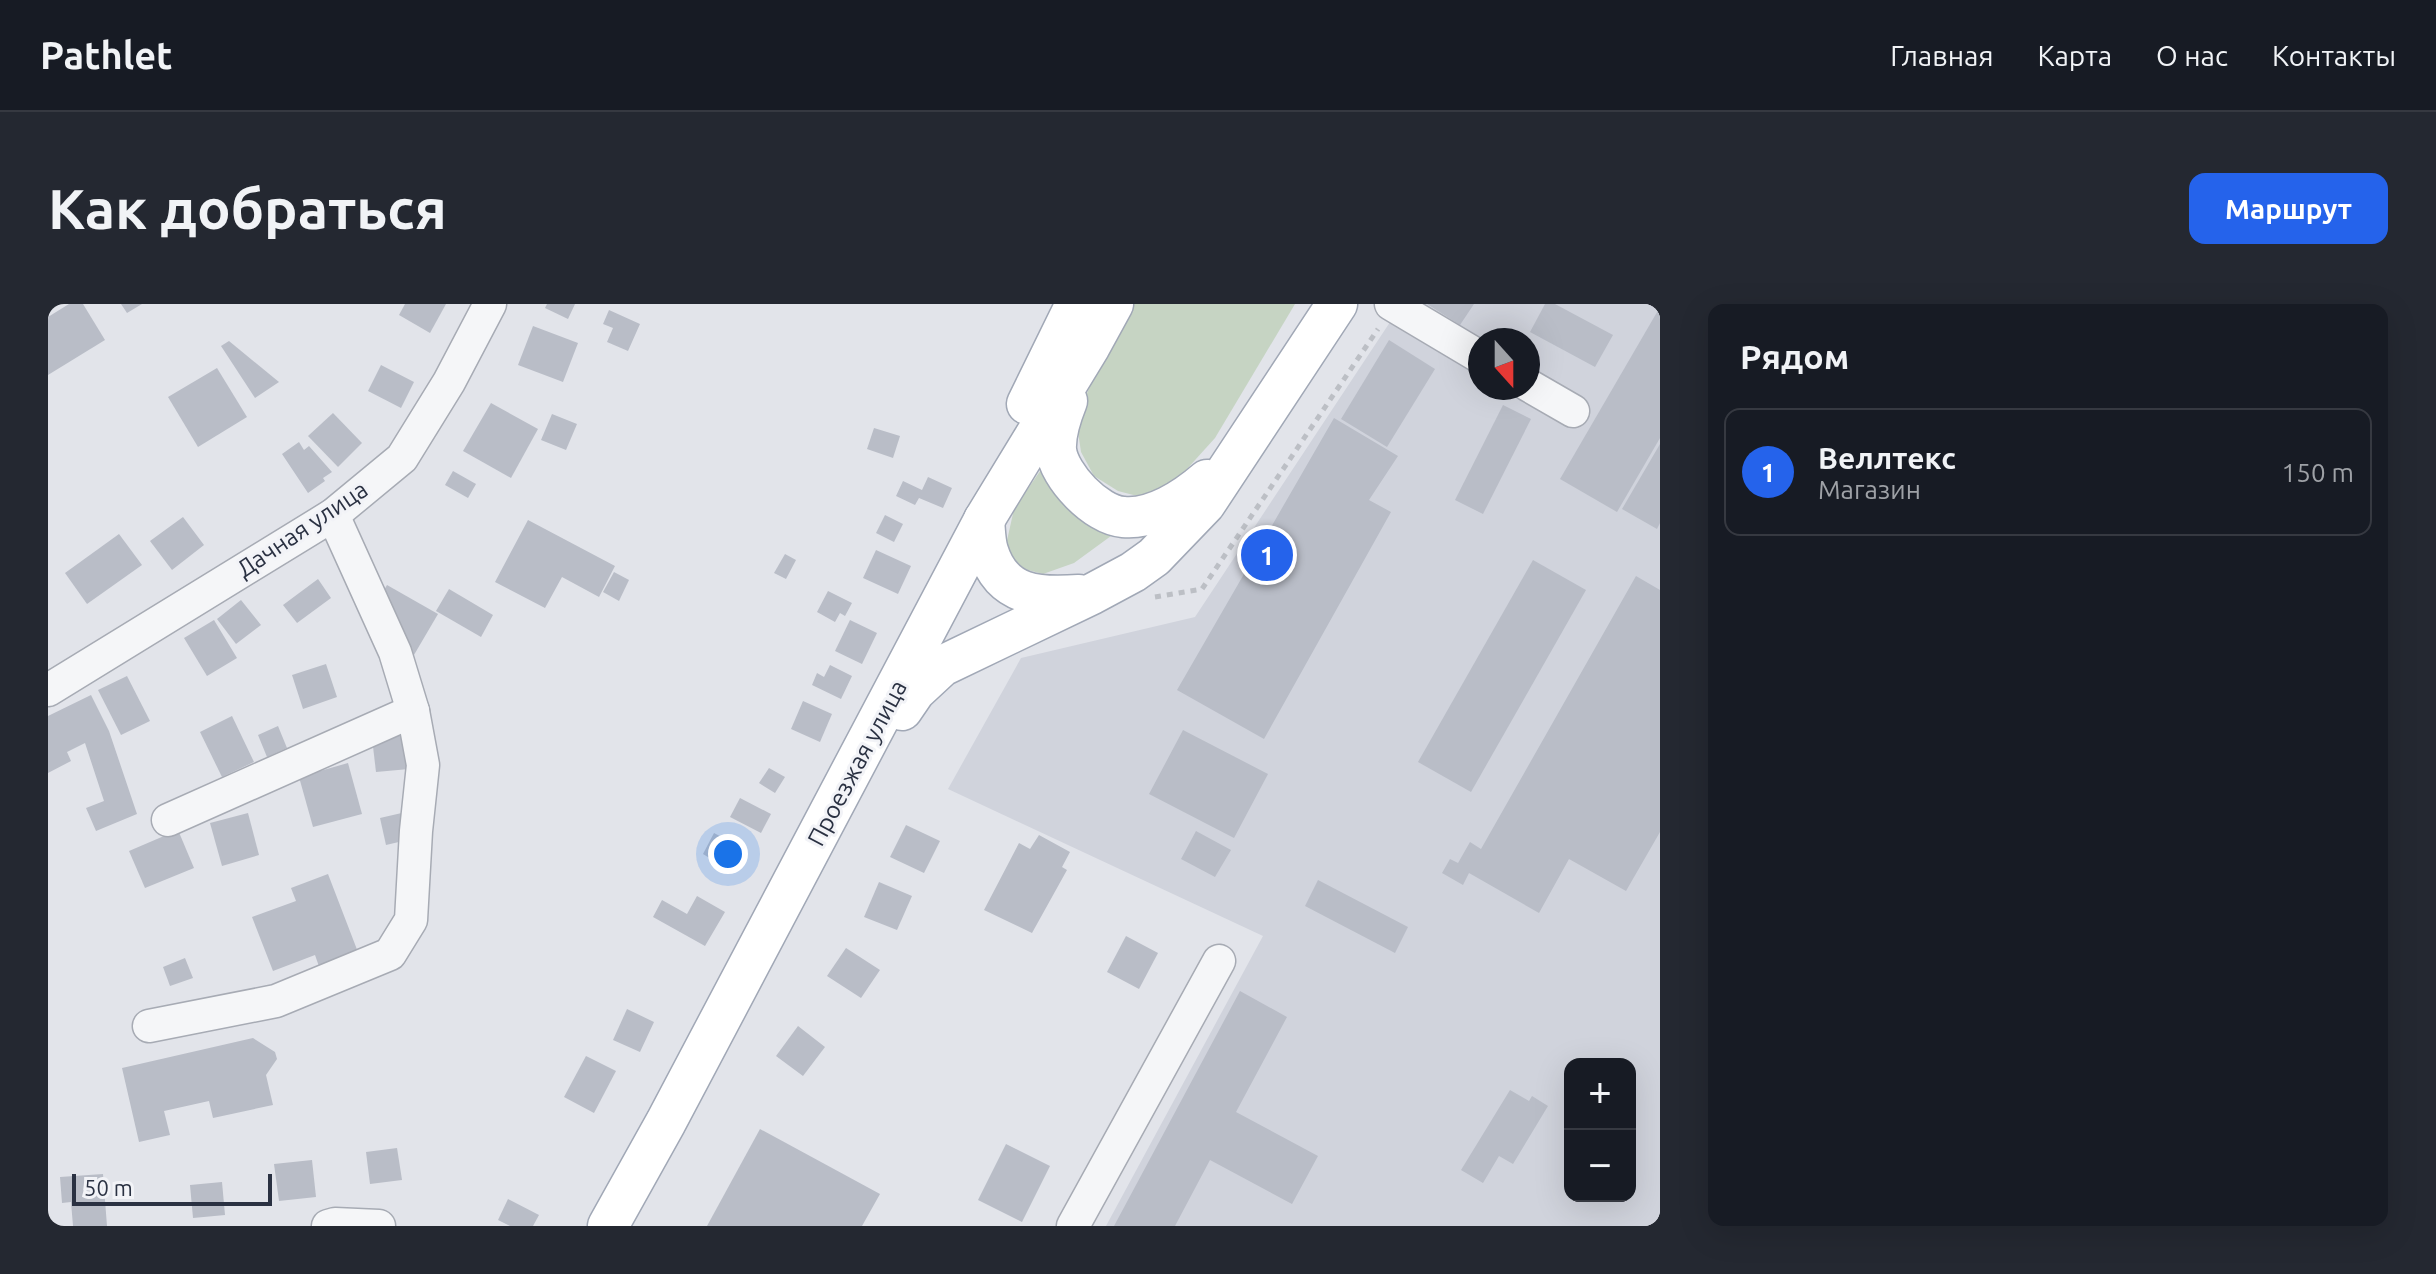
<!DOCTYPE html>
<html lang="ru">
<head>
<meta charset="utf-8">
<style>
  body { margin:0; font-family:Ubuntu,sans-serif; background:#242831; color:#f1f3f6 }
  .controls { position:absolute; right:24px; bottom:24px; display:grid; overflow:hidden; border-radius:16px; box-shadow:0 8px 32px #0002 }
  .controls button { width:72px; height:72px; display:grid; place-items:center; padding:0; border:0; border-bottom:2px solid #363941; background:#171b24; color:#f1f3f6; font:40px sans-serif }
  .compass { position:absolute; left:1420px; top:24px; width:72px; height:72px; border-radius:50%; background:#171b24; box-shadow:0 8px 32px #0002; rotate:159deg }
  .scale { position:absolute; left:24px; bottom:20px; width:200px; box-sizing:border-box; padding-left:8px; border:4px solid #2a3142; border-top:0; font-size:22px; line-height:28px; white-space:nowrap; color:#2a3142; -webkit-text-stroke:6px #f2f3f7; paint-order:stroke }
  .you { position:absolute; left:680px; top:550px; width:28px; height:28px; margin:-20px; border:6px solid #fff; border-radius:50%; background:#1a73e8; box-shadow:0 0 0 12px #1a73e833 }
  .badge { display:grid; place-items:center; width:52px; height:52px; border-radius:50%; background:#2563eb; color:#fff; font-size:26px; font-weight:700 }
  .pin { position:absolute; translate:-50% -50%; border:4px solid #fff; box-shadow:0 2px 8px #0006 }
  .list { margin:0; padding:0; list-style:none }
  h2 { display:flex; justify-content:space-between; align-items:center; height:104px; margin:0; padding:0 32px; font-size:34px }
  h2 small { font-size:26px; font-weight:400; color:#9ea1a6 }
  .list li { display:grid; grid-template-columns:52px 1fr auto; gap:24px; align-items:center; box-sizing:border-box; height:128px; margin:0 16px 16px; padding:0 16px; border:2px solid #363941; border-radius:16px }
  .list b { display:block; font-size:30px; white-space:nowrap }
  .list p { margin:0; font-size:26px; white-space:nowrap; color:#9ea1a6 }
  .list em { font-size:26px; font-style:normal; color:#9ea1a6 }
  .map { position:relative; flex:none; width:1612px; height:922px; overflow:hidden; border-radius:16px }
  header { display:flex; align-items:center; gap:48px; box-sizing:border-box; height:112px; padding:0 40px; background:#171b24; border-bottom:2px solid #363941 }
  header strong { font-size:38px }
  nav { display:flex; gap:44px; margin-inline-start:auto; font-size:28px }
  .intro { display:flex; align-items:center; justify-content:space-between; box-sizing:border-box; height:192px; padding:0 48px }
  h1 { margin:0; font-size:56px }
  .button { padding:20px 36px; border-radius:16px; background:#2563eb; color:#fff; font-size:28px; font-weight:700 }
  main { display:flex; gap:48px; padding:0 48px }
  aside { flex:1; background:#171b24; border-radius:16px; box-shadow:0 8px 32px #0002 }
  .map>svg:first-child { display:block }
  .built { fill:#d0d3dc; fill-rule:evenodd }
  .green { fill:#c6d4c3 }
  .building { fill:#b9bdc7 }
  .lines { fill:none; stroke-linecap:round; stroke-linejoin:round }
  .minor-casing { stroke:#a7abb4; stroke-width:35 }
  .major-casing { stroke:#a1a8b6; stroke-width:43 }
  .path { stroke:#bcbfc5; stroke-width:5; stroke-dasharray:6 6; stroke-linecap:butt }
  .minor { stroke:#f5f6f8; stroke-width:32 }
  .major { stroke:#fff; stroke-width:40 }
  .labels { text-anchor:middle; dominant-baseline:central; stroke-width:6; stroke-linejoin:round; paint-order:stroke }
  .street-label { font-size:24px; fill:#2a3142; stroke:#f2f3f7 }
</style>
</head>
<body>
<header>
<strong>Pathlet</strong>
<nav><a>Главная</a><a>Карта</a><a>О нас</a><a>Контакты</a></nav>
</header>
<div class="intro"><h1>Как добраться</h1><a class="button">Маршрут</a></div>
<main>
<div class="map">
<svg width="1612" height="922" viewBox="0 0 1612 922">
  <rect width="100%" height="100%" fill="#e2e4ea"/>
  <path class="built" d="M1354,0H1612V922H1058L1215,632L900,485L973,354L1147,313ZM1432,36H1480V84H1432ZM1522,760H1582V892H1522Z"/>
  <g class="green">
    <polygon points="1083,0 1247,0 1167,134 1129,176 1097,194 1070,187 1046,172 1033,148 1028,114 1047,71"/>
    <polygon points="997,160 1018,199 1063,232 1026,259 995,270 969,263 958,241 966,205"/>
  </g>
  <g class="building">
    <polygon points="21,0 35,0 57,36 0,71 0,13"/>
    <polygon points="73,0 94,0 79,9"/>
    <polygon points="357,0 398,0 382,29 351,11"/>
    <polygon points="499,0 527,0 520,15 497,4"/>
    <polygon points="1379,0 1426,0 1412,21"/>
    <polygon points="1497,0 1507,0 1565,31 1547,63 1482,28"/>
    <polygon points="1612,3 1612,134 1569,208 1512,175"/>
    <polygon points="561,6 592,20 580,47 559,38 565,24 555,20"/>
    <polygon points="485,22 530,39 515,78 470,61"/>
    <polygon points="1341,36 1387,65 1339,143 1293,115"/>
    <polygon points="181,37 231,78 207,94 173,42"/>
    <polygon points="333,61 366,78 353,104 320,87"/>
    <polygon points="169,64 199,113 150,143 120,93"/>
    <polygon points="443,99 490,125 463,174 415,147"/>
    <polygon points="1455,101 1483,115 1435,210 1407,196"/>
    <polygon points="285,109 314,139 290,163 260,132"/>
    <polygon points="504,110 529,120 518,146 493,136"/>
    <polygon points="1286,114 1350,152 1321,196 1343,208 1216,435 1129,386"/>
    <polygon points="826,124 852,132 845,154 819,145"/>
    <polygon points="251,138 256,146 261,142 284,168 275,174 277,177 260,189 234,150"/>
    <polygon points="1612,140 1612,219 1609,225 1574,205"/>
    <polygon points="405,167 428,180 420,194 397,181"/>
    <polygon points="880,173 904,184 895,204 871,194 867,201 848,192 855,177 874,186"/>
    <polygon points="837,211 855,220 846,238 828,229"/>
    <polygon points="135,213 156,241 124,266 102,237"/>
    <polygon points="480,216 567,262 551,293 514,273 497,304 447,278"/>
    <polygon points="71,230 94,261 39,300 17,269"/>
    <polygon points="828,246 863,262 850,290 815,274"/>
    <polygon points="737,250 748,256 738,275 726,269"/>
    <polygon points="1485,256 1538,286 1423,488 1370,458"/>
    <polygon points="566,268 581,276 571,297 555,288"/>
    <polygon points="1588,272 1612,286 1612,528 1578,587 1521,555 1491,609 1421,569 1415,581 1394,569 1402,555 1410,559 1422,538 1433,545"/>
    <polygon points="270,275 283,294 249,319 235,301"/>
    <polygon points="339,281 390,310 363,356 328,300"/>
    <polygon points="401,285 445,311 433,333 388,307"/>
    <polygon points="780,287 804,299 797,312 792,309 787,318 769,308"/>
    <polygon points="193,296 213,321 188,340 169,315"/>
    <polygon points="166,316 189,354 159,372 136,334"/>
    <polygon points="802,316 829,329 814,360 787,347"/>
    <polygon points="278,360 289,393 255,405 244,371"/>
    <polygon points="782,361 804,372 793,395 764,381 769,369 776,373"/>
    <polygon points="79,372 102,417 73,431 50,386"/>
    <polygon points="43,391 61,427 89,510 48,527 38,504 56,497 37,439 19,448 23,457 0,469 0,412"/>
    <polygon points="755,397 784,410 772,438 743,425"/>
    <polygon points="184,412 206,458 174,473 152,428"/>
    <polygon points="230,422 239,444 219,453 210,431"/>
    <polygon points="1135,426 1220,470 1186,534 1101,490"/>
    <polygon points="357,431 361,465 328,468 324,434"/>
    <polygon points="300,459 314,510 265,523 251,473"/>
    <polygon points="721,464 737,473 727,489 711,479"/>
    <polygon points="692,494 723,510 713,529 682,513"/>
    <polygon points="358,508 355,537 338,541 332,514"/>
    <polygon points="200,509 211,551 174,562 162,519"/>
    <polygon points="858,521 892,537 876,569 842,553"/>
    <polygon points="130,526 146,564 97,584 81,547"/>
    <polygon points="1148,527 1183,546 1167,573 1133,555"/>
    <polygon points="666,529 685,539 673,561 655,550"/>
    <polygon points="991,531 1022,548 1014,563 1019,566 984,629 936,606 971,539 982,545"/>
    <polygon points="280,570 313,656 274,671 267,651 225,667 204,613 248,597 243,584"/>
    <polygon points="1270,576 1360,623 1347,649 1257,602"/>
    <polygon points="831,578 864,592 849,626 816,613"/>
    <polygon points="649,592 677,608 657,642 605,613 614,596 639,610"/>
    <polygon points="1078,632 1110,649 1091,685 1059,668"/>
    <polygon points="798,644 832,666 813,694 779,672"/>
    <polygon points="137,654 145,674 122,682 115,663"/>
    <polygon points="1192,687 1239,713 1188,808 1270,852 1244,900 1162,856 1127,922 1066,922"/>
    <polygon points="579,705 606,718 592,748 565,736"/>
    <polygon points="750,722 777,743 755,772 728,752"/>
    <polygon points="205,734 227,748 229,755 218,771 225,801 165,814 161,797 116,807 122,831 91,838 74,764"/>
    <polygon points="538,752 568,767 546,809 516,793"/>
    <polygon points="1462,786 1481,797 1484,792 1500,802 1465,860 1451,852 1435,879 1413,866"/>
    <polygon points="712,825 832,890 814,922 659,922"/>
    <polygon points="958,840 1002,862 974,918 930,896"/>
    <polygon points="349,844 354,876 322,880 318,848"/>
    <polygon points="264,856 268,893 231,897 226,860"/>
    <polygon points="55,870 59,922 25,922 23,898 14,899 12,873"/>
    <polygon points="174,878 177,911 145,914 142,881"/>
    <polygon points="460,895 491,911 485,922 462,922 450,916"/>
  </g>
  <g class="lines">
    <g class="minor-casing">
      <g id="minor">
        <polyline points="1343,0 1432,53"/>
        <polyline points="1480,81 1525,107"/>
        <polyline points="0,386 285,211 354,154 401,78 442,0"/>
        <polyline points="120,516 365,407"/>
        <polyline points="101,722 228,697 342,650 363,616 368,527 375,461 365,407 347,348 285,211"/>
        <polyline points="280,922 287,920 331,922"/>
        <polyline points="1025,922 1171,657"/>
      </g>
    </g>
    <g class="major-casing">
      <g id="major">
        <path d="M1019,97C1013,112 1007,129 1008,146C1011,172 1048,211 1075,213C1105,216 1137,195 1159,176"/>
        <polyline points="979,100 1028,0"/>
        <path d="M936,216C937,226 937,238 940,247C954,293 991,294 1031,291"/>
        <polyline points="854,406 867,387 894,362 1044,290 1085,268 1106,253 1157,200 1289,0"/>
        <polyline points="560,922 618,818 936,216 1042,42 1065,0"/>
      </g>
    </g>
    <polyline class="path" points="1107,293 1154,285 1330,25"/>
    <use href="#minor" class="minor"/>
    <use href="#major" class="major"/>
  </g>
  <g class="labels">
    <g class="street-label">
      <text transform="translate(254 225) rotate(-34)">Дачная улица</text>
      <text transform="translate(809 459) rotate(-62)">Проезжая улица</text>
    </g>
  </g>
</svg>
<div class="controls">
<button>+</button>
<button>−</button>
</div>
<svg class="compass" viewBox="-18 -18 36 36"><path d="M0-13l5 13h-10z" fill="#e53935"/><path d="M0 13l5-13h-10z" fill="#9ea1a6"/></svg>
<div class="scale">50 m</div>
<div class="you"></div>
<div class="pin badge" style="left:1219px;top:251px">1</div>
</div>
<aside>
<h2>Рядом<small></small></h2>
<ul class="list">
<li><span class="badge">1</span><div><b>Веллтекс</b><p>Магазин</p></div><em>150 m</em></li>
</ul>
</aside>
</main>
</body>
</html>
